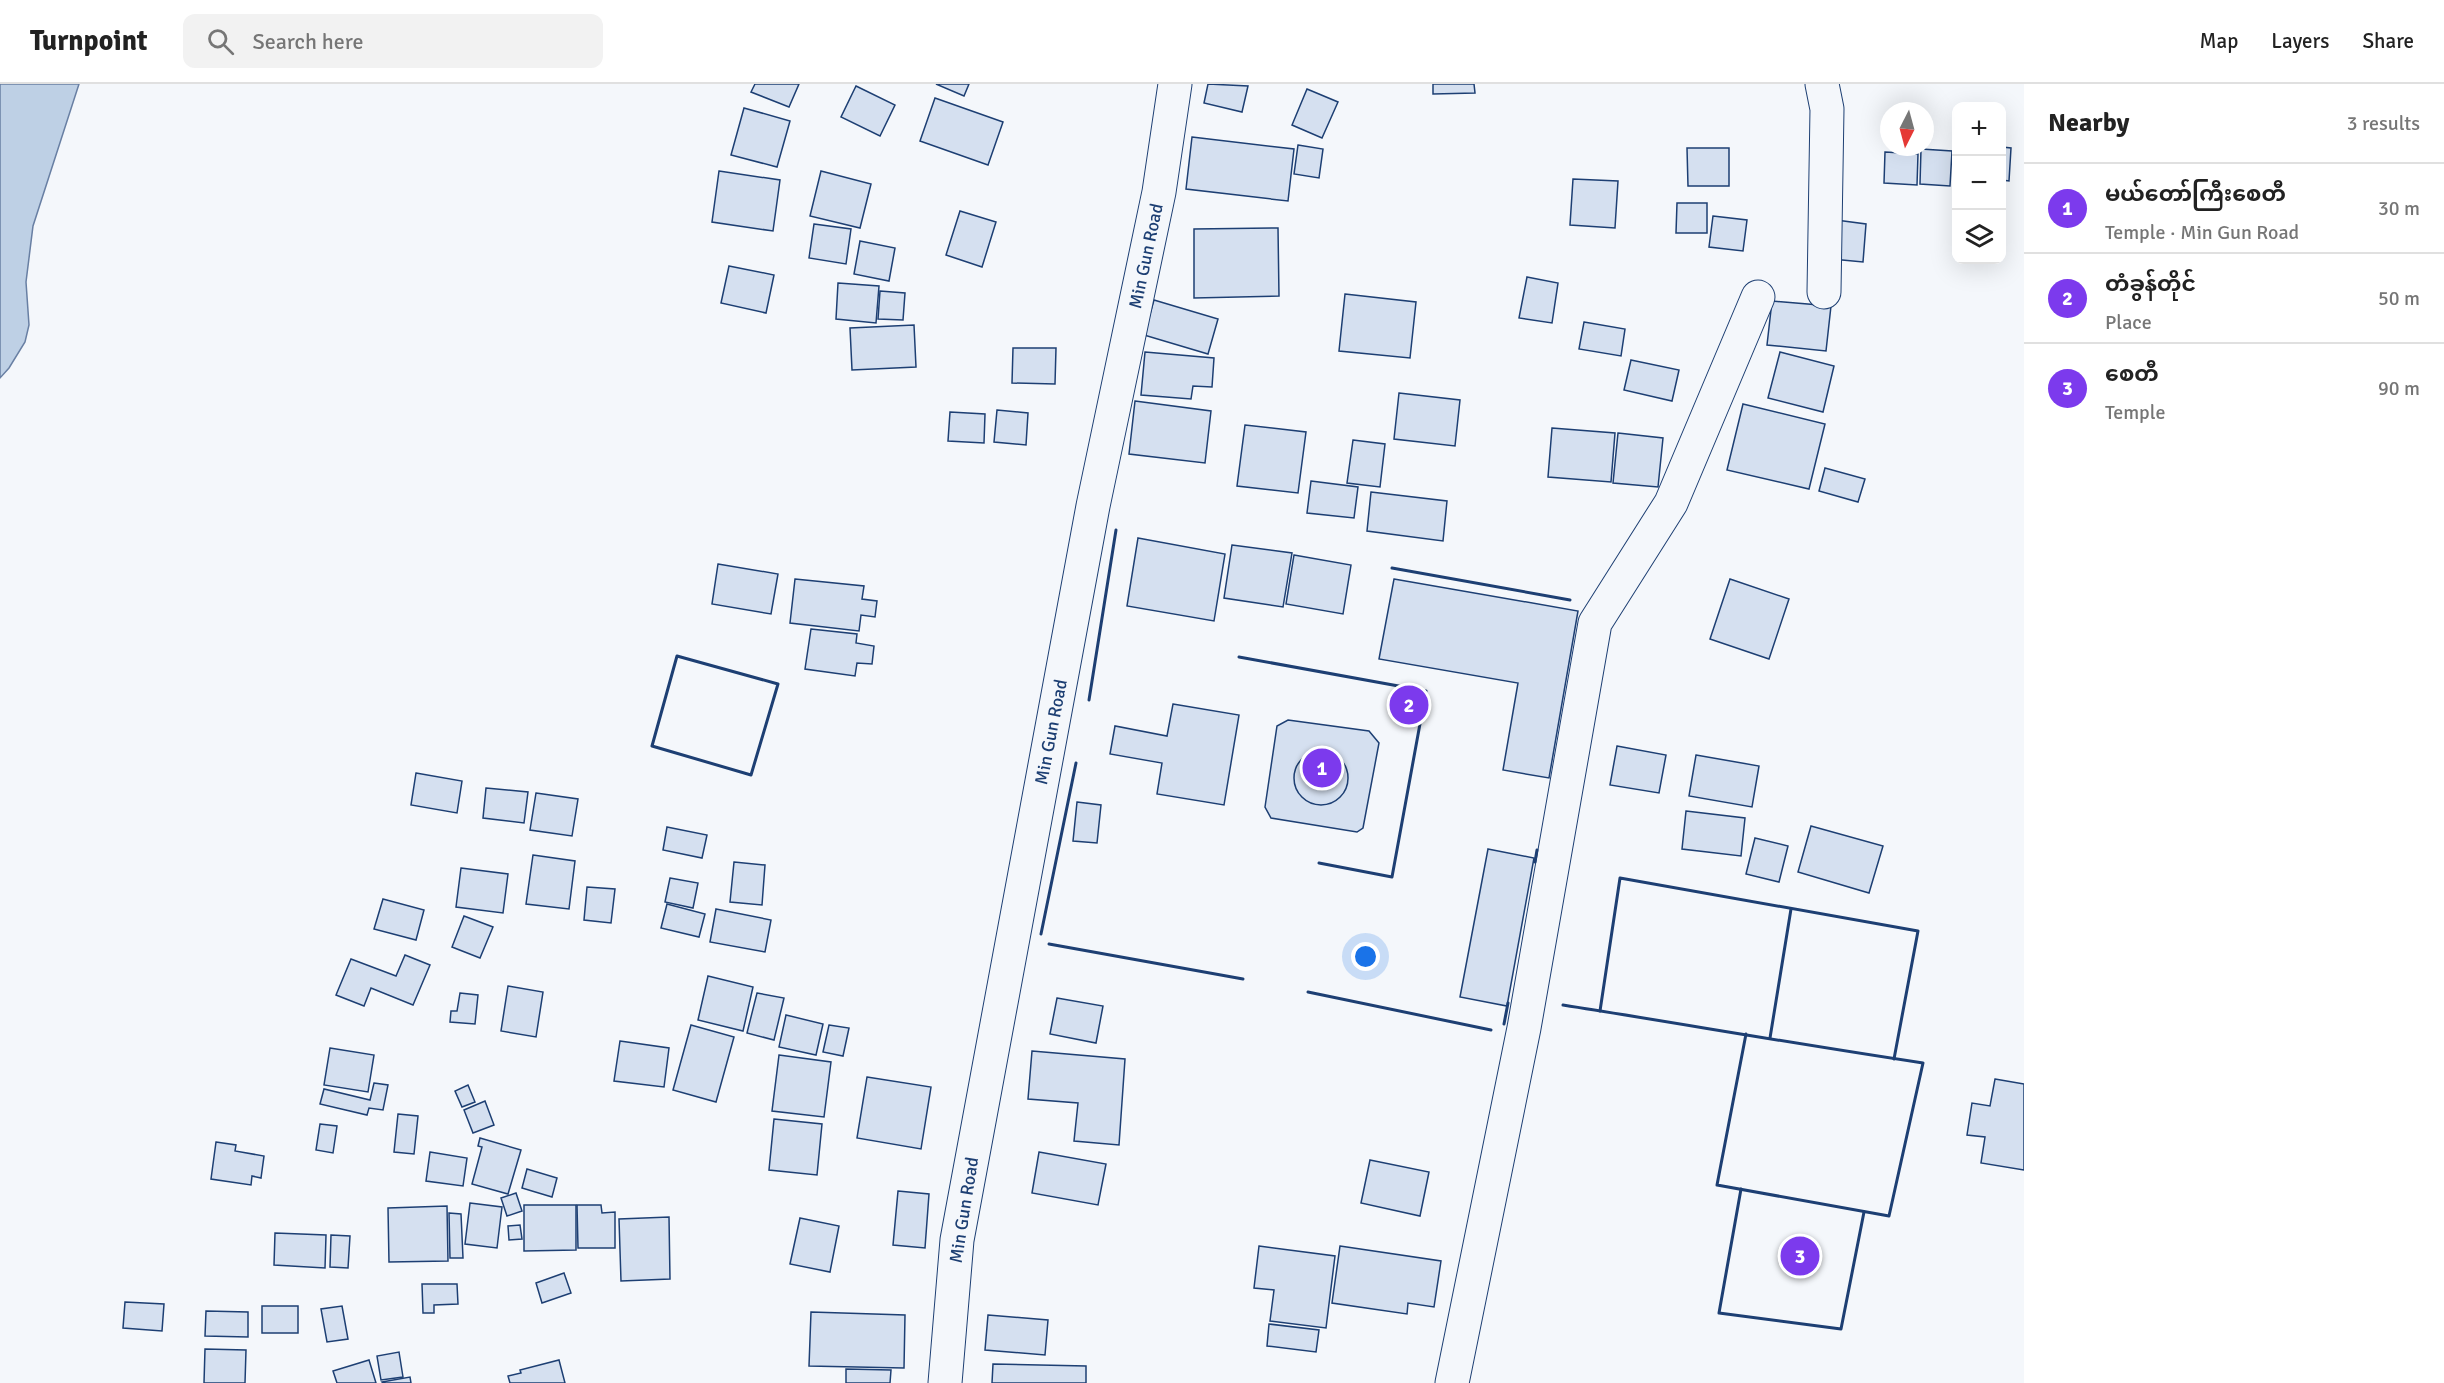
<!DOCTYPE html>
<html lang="en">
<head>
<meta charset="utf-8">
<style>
  body { margin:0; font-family:Signika,"Noto Sans Myanmar",sans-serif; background:#f2f2f2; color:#222 }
  .controls { position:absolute; right:18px; top:18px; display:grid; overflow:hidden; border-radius:12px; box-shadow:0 6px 24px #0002 }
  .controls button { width:54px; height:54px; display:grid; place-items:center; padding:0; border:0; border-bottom:2px solid #e0e0e0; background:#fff; color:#222; font:30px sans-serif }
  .compass { position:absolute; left:1880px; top:18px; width:54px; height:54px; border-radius:50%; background:#fff; box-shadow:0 6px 24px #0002; rotate:186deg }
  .you { position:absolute; left:1366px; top:873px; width:21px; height:21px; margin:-15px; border:4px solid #fff; border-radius:50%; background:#1a73e8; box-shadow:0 0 0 9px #1a73e833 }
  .badge { display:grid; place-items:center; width:39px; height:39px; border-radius:50%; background:#7c3aed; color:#fff; font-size:20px; font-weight:700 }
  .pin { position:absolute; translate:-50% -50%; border:3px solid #fff; box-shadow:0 2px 6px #0006 }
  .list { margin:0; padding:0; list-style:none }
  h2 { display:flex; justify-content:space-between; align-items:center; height:78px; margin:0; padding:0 24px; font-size:26px }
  h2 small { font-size:20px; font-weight:400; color:#767676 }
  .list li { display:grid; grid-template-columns:39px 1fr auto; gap:18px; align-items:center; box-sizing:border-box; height:90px; padding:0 24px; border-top:2px solid #e0e0e0 }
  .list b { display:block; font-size:22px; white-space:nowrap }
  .list p { margin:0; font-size:20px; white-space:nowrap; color:#767676 }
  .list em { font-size:20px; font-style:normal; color:#767676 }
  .icon { flex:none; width:33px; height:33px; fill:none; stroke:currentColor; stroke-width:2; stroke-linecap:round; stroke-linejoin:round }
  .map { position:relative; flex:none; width:2024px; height:1299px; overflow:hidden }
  header { display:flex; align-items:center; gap:36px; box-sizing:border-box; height:84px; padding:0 30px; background:#fff; border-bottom:2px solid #e0e0e0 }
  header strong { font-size:28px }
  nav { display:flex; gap:33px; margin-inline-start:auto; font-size:21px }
  .search { width:420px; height:54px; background:#f2f2f2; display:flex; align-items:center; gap:15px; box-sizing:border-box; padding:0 21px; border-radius:12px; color:#767676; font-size:22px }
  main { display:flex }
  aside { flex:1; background:#fff }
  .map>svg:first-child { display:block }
  .water { fill:#bed0e5; stroke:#687fa3; stroke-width:1.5 }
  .building { fill:#d5e0f0; stroke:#1d3f73; stroke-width:1.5 }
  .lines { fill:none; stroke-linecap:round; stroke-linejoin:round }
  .minor-casing { stroke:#1d3f73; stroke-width:35 }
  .minor { stroke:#f4f7fb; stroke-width:33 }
  .wall { stroke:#1d3f73; stroke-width:3 }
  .labels { text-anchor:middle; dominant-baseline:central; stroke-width:4.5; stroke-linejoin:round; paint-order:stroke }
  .street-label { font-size:18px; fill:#1d3f73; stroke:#f4f7fb }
</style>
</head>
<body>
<header>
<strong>Turnpoint</strong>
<div class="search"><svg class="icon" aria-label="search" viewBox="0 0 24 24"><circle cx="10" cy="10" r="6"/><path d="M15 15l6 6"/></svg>Search here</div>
<nav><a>Map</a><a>Layers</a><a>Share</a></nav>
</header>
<main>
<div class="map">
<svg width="2024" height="1299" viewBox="0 0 2024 1299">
  <rect width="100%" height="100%" fill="#f4f7fb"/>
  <polygon class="water" points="0,0 79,0 33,142 26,198 29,241 25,258 9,284 0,294"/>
  <g class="building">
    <polygon points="755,0 799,0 789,23 751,8"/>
    <polygon points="936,0 969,0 964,12"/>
    <polygon points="1208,0 1248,2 1242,28 1204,19"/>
    <polygon points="1433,0 1474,0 1475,9 1433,10"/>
    <polygon points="856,2 895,21 880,52 841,33"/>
    <polygon points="1307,5 1338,18 1322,54 1292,41"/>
    <polygon points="935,14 1003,38 988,81 920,57"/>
    <polygon points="744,24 790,37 777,83 731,71"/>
    <polygon points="1192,53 1294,65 1288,117 1186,105"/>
    <polygon points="1298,61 1323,65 1319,94 1294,90"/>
    <polygon points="2002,63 2011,64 2009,97 2002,96"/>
    <polygon points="1687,64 1729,64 1729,102 1688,102"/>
    <polygon points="1921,65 1952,67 1950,102 1920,100"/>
    <polygon points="1885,68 1918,70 1917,101 1884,99"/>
    <polygon points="719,87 780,96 773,147 712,138"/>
    <polygon points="821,87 871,100 860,144 810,132"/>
    <polygon points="1573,95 1618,97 1615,144 1570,141"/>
    <polygon points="1677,119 1707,119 1707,149 1676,149"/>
    <polygon points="960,127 996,138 982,183 946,171"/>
    <polygon points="1713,132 1747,136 1743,167 1709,163"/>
    <polygon points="1836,136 1866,140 1863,178 1832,175"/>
    <polygon points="814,140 851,145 846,180 809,174"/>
    <polygon points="1278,144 1279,212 1194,214 1194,145"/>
    <polygon points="860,157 895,164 889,197 854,190"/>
    <polygon points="729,182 774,191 766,229 721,219"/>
    <polygon points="1527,193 1558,199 1552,239 1519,234"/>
    <polygon points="838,199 879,202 876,239 836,235"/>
    <polygon points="880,207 905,209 903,236 878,235"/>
    <polygon points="1345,210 1416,218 1410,274 1339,267"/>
    <polygon points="1154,216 1218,235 1208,270 1144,251"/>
    <polygon points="1772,217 1831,222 1826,267 1767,261"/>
    <polygon points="1584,238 1625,245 1621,272 1579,265"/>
    <polygon points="914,241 916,283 852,286 850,244"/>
    <polygon points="1013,264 1056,264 1055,300 1012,299"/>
    <polygon points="1145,268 1214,274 1212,303 1193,302 1191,315 1141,311"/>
    <polygon points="1780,268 1834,282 1823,328 1768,314"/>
    <polygon points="1631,276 1679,286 1672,317 1624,306"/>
    <polygon points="1399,309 1460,316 1455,362 1394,355"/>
    <polygon points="1135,317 1211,327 1205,379 1129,370"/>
    <polygon points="1743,320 1825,340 1809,405 1727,386"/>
    <polygon points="997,326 1028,329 1026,361 994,358"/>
    <polygon points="950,328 985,330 984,359 948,357"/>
    <polygon points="1245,341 1306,348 1298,409 1237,402"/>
    <polygon points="1552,344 1615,349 1611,398 1548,393"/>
    <polygon points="1618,349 1663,354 1658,403 1613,399"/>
    <polygon points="1353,356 1385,360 1380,403 1347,399"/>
    <polygon points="1825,384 1865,395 1858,418 1819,407"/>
    <polygon points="1311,397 1358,403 1354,434 1307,429"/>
    <polygon points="1371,408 1447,417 1443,457 1367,447"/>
    <polygon points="1138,454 1225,470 1214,537 1127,522"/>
    <polygon points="1232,461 1292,469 1283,523 1224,514"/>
    <polygon points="1294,471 1351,481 1343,530 1286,520"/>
    <polygon points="718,480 778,490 771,530 712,520"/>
    <polygon points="795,495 864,502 862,515 877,517 875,533 861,531 859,547 790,539"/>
    <polygon points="1394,495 1578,527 1549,694 1503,686 1518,599 1379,575"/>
    <polygon points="1730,495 1789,515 1769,575 1710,555"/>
    <polygon points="811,545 857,550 856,559 874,562 872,580 857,579 855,592 805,585"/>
    <polygon points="1173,620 1239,631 1224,721 1157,710 1162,679 1110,670 1115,642 1167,652"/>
    <polygon points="1288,636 1369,647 1379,659 1363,744 1357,748 1271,734 1265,723 1277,642"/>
    <polygon points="1617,662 1666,671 1659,709 1610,701"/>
    <circle cx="1321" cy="694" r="27"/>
    <polygon points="1696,671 1759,682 1752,723 1689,712"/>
    <polygon points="416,689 462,697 457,729 411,721"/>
    <polygon points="486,704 528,708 524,739 483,734"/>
    <polygon points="536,709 578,715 572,752 530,746"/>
    <polygon points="1077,718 1101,721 1097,759 1073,757"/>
    <polygon points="1686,727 1745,734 1741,772 1682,765"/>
    <polygon points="1811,742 1883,762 1869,809 1798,788"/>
    <polygon points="667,743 707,751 702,774 663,766"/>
    <polygon points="1755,754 1788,762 1779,798 1746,790"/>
    <polygon points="1488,765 1534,774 1507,922 1460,913"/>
    <polygon points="533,771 575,777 569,825 526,820"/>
    <polygon points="734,778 765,781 762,821 730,818"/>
    <polygon points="461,784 508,790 503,829 456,823"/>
    <polygon points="670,794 698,799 693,824 665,818"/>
    <polygon points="587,803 615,805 611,839 584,836"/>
    <polygon points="383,815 424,826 416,856 374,845"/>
    <polygon points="667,820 705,830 699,853 661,844"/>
    <polygon points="716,825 771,836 765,868 710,858"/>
    <polygon points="464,832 493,843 480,874 452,863"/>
    <polygon points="405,871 430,881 413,921 371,904 364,922 336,911 351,875 396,892"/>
    <polygon points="708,892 753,903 743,947 698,936"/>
    <polygon points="508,902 543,908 536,953 501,947"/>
    <polygon points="460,909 478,911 475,940 450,938 451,927 457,927"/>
    <polygon points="757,909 784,914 774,956 747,949"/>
    <polygon points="1057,914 1103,922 1096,959 1050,950"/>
    <polygon points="786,931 823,940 816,971 779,963"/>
    <polygon points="691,941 734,953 716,1018 673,1006"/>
    <polygon points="829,941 849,944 843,972 823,968"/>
    <polygon points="620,957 669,964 664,1003 614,997"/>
    <polygon points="330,964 374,971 368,1008 324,1001"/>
    <polygon points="1032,967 1125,975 1119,1061 1074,1057 1078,1019 1028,1015"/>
    <polygon points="779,971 831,978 824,1033 772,1027"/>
    <polygon points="867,993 931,1003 921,1065 857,1054"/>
    <polygon points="1995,995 2024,1000 2024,1086 1981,1079 1985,1053 1967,1051 1972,1019 1990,1022"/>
    <polygon points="374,999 388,1001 383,1026 369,1024 367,1031 320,1020 324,1005 370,1016"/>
    <polygon points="468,1001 475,1018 462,1023 455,1007"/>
    <polygon points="485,1017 494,1041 473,1049 464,1026"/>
    <polygon points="398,1030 418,1032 414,1070 394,1068"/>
    <polygon points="774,1035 822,1040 817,1091 769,1086"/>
    <polygon points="320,1040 337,1042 333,1069 316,1066"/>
    <polygon points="480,1054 521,1066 508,1110 472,1100 482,1063 478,1062"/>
    <polygon points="216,1058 236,1061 235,1067 264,1072 261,1094 252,1092 251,1101 211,1095"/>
    <polygon points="430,1068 467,1074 463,1102 426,1097"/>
    <polygon points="1039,1068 1106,1080 1098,1121 1032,1109"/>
    <polygon points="1370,1076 1429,1088 1420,1132 1361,1119"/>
    <polygon points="527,1085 557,1094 552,1113 522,1104"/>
    <polygon points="898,1107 929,1110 925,1164 893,1161"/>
    <polygon points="516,1109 522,1127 507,1132 501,1114"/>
    <polygon points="470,1119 502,1123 497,1164 465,1160"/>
    <polygon points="524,1121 576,1121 576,1166 524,1167"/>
    <polygon points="577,1121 601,1121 602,1129 615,1128 615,1164 578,1164"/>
    <polygon points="447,1122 448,1177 389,1178 388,1124"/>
    <polygon points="449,1129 461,1130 463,1174 450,1174"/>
    <polygon points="669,1133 670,1195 621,1197 619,1135"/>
    <polygon points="800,1134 839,1142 830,1188 790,1180"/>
    <polygon points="520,1141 522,1155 509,1156 508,1142"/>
    <polygon points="275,1149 326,1151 325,1184 274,1181"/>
    <polygon points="331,1151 350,1152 348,1184 330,1183"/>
    <polygon points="1259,1162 1335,1172 1326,1244 1270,1237 1274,1206 1254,1204"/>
    <polygon points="1340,1162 1441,1177 1434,1223 1408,1219 1407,1230 1332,1219"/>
    <polygon points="564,1189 571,1209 542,1219 536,1199"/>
    <polygon points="422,1200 457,1200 458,1220 434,1221 434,1229 423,1229"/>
    <polygon points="125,1218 164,1220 162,1247 123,1244"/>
    <rect x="262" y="1222" width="36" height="27"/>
    <polygon points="342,1222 348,1255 327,1258 321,1225"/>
    <polygon points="206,1227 248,1228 248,1253 205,1252"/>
    <polygon points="811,1228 905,1231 904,1284 809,1282"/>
    <polygon points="988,1231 1048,1236 1045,1271 985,1266"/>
    <polygon points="1269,1240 1319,1246 1316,1268 1267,1262"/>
    <polygon points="205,1265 246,1266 245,1299 204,1299"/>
    <polygon points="399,1268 403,1293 381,1296 377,1272"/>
    <polygon points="369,1276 376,1299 337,1299 333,1287"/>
    <polygon points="559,1276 565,1299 510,1299 508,1292 521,1289 520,1286"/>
    <polygon points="993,1280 1086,1282 1086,1299 992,1299"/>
    <polygon points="846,1285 891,1286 890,1299 846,1299"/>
    <polygon points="410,1293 411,1299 383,1299 382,1298"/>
  </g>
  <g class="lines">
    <g class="minor-casing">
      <g id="minor">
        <polyline points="1822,0 1827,25 1824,208"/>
        <polyline points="945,1299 957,1156 1093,422 1159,108 1175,0"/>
        <polyline points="1452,1299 1524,944 1595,539 1671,419 1758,213"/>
      </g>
    </g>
    <use href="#minor" class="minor"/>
    <g class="wall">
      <polyline points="1392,484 1570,516"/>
      <polygon points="677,572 778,600 751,691 652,662"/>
      <polyline points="1239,573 1426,607 1392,793 1319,779"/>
      <polyline points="1089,616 1116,446"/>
      <polyline points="1535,778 1537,766"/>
      <polyline points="1041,850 1076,679"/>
      <polyline points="1049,860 1243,895"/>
      <polyline points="1308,908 1491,946"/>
      <path d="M1563,921C1683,940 1803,961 1923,979L1889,1132L1717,1101L1746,950"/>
      <polyline points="1600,927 1620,794 1918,847 1894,975"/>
      <polyline points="1504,940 1508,919"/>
      <polyline points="1770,954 1791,825"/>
      <polyline points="1741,1105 1719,1229 1841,1245 1864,1128"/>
    </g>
  </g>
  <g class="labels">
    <g class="street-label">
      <text transform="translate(1146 172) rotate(-78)">Min Gun Road</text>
      <text transform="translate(1051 648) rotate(-79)">Min Gun Road</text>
      <text transform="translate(964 1126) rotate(-81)">Min Gun Road</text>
    </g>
  </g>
</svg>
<div class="controls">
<button>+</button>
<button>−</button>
<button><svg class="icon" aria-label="layers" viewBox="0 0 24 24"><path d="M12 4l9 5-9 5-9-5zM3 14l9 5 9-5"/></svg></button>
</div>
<svg class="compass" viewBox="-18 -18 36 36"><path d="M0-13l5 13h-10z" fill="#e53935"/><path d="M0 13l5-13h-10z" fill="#767676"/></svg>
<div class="you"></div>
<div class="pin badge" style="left:1322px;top:684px">1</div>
<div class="pin badge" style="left:1409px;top:621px">2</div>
<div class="pin badge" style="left:1800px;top:1172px">3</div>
</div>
<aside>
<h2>Nearby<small>3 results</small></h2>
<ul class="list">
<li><span class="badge">1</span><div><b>မယ်တော်ကြီးစေတီ</b><p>Temple · Min Gun Road</p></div><em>30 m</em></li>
<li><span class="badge">2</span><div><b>တံခွန်တိုင်</b><p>Place</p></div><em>50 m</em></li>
<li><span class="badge">3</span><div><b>စေတီ</b><p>Temple</p></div><em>90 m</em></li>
</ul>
</aside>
</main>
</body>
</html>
